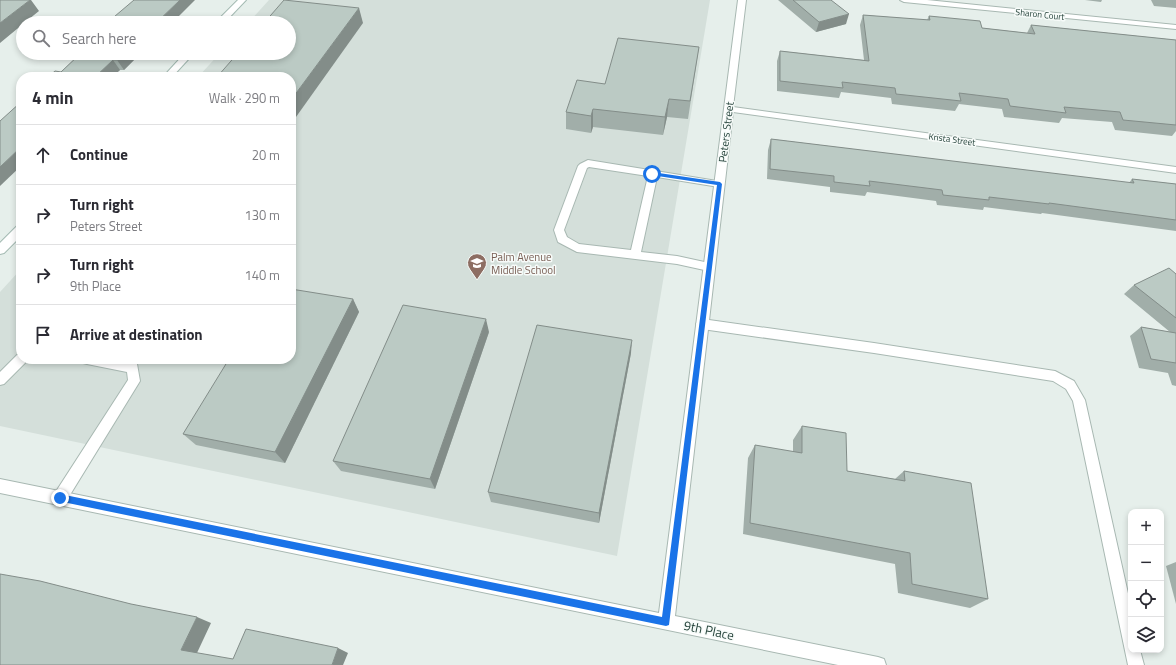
<!DOCTYPE html>
<html lang="en">
<head>
<meta charset="utf-8">
<style>
  body { margin:0; font-family:"Titillium Web",sans-serif; background:#f7f7f7; color:#2b2b33 }
  .controls { position:absolute; right:12px; bottom:12px; display:grid; overflow:hidden; border-radius:8px; box-shadow:0 2px 6px #0003 }
  .controls button { width:36px; height:36px; display:grid; place-items:center; padding:0; border:0; border-bottom:1px solid #e1e1e2; background:#fff; color:#2b2b33; font:20px sans-serif }
  .stop { position:absolute; width:12px; height:12px; margin:-9px; border:3px solid #1a73e8; border-radius:50%; background:#fff }
  .stop.end { background:#1a73e8; border-color:#fff; box-shadow:0 1px 4px #0008 }
  .list { margin:0; padding:0; list-style:none }
  h2 { display:flex; justify-content:space-between; align-items:center; height:52px; margin:0; padding:0 16px; font-size:17px }
  h2 small { font-size:13px; font-weight:400; color:#7c7c81 }
  .list li { display:grid; grid-template-columns:26px 1fr auto; gap:12px; align-items:center; box-sizing:border-box; height:60px; padding:0 16px; border-top:1px solid #e1e1e2 }
  .list b { display:block; font-size:15px; white-space:nowrap }
  .list p { margin:0; font-size:13px; white-space:nowrap; color:#7c7c81 }
  .list em { font-size:13px; font-style:normal; color:#7c7c81 }
  .icon { flex:none; width:22px; height:22px; fill:none; stroke:currentColor; stroke-width:2; stroke-linecap:round; stroke-linejoin:round }
  .map { position:relative; flex:none; width:1176px; height:665px; overflow:hidden }
  .search { position:absolute; background:#fff; box-shadow:0 2px 6px #0003; left:16px; top:16px; width:280px; height:44px; display:flex; align-items:center; gap:10px; box-sizing:border-box; padding:0 14px; border-radius:22px; color:#7c7c81; font-size:15px }
  .panel { position:absolute; background:#fff; box-shadow:0 2px 6px #0003; left:16px; top:72px; width:280px; height:292px; border-radius:16px }
  .map>svg:first-child { display:block }
  .built { fill:#d4dfda }
  .lines { fill:none; stroke-linecap:round; stroke-linejoin:round }
  .service-casing { stroke:#a8b8b2; stroke-width:2 }
  .minor-casing { stroke:#a8b8b2; stroke-width:2 }
  .secondary-casing { stroke:#a4bbb3; stroke-width:2 }
  .service { fill:#fff; fill-rule:evenodd }
  .minor { fill:#fff; fill-rule:evenodd }
  .secondary { fill:#fff; fill-rule:evenodd }
  .wall { fill:#a1aea9 }
  .shaded-wall { fill:#838d89 }
  .building { fill:#bbcac4; stroke:#838d89 }
  .route { fill:#1a73e8 }
  .labels { text-anchor:middle; dominant-baseline:central; stroke-width:3; stroke-linejoin:round; paint-order:stroke }
  .far-street-label { font-size:9px; fill:#24423a; stroke:#f7fbf9 }
  .street-label { font-size:11px; fill:#24423a; stroke:#f7fbf9 }
  .education-label { font-size:11px; fill:#785e54; stroke:#f7fbf9; text-anchor:start }
  .near-street-label { font-size:13px; fill:#24423a; stroke:#f7fbf9 }
</style>
</head>
<body>
<div class="map">
<svg width="1176" height="665" viewBox="0 0 1176 665">
  <rect width="100%" height="100%" fill="#e6efeb"/>
  <polygon class="built" points="269,0 710,0 617,556 0,426 0,292 21,269 21,359 291,359 291,77 198,77 220,53 289,53 289,23 248,23"/>
  <g class="lines">
    <g class="service-casing">
      <g id="service">
        <path d="M588,160L723,182L724,184L723,186L719,187L657,177L641,252L677,256L709,263L713,264L715,267L713,270L709,271L677,264L577,252L558,242L554,230L578,166L580,164ZM589,167L648,176L631,250L579,244L567,237L564,230L587,168Z"/>
        <polygon points="702,319 874,343 1055,371 1074,381 1085,400 1131,607 1131,650 1140,650 1144,665 1128,665 1073,401 1066,389 1053,381 874,353 702,329 698,327 696,324 698,321"/>
        <polygon points="21,354 21,359 27,359 25,363 4,384 0,385 0,372 17,355"/>
        <polygon points="81,359 114,359 137,364 140,381 65,503 60,505 55,503 53,498 55,493 128,380 127,372 87,364 83,363"/>
      </g>
    </g>
    <g class="minor-casing">
      <g id="minor">
        <polygon points="738,0 746,0 733,107 1176,167 1176,173 733,112 675,616 878,657 884,659 886,665 838,665 0,493 0,479 659,613"/>
        <polygon points="900,0 927,0 1176,25 1176,29 904,2"/>
      </g>
    </g>
    <g class="secondary-casing">
      <g id="secondary">
        <polygon points="238,0 246,0 224,23 215,23"/>
        <polygon points="185,53 194,53 172,77 163,77"/>
        <polygon points="21,225 21,236 4,253 0,254 0,243 17,226"/>
      </g>
    </g>
    <use href="#service" class="service"/>
    <use href="#minor" class="minor"/>
    <use href="#secondary" class="secondary"/>
  </g>
  <g class="wall">
    <polygon points="778,0 831,0 846,24 816,32"/>
    <polygon points="1085,0 1102,0 1101,2"/>
    <polygon points="1151,0 1176,0 1176,8 1154,6"/>
    <polygon points="863,15 927,20 929,16 982,28 1027,33 1031,25 1176,40 1176,131 1172,136 1115,130 1112,122 1062,118 1059,123 1004,117 1002,109 959,104 955,111 892,104 891,98 841,92 839,98 777,91 777,61 780,51 864,60 860,25"/>
    <polygon points="699,47 688,119 667,117 663,135 593,127 591,133 566,129 566,112 605,84"/>
    <polygon points="81,53 141,53 124,70 120,70 112,77 48,77 61,72"/>
    <polygon points="771,139 1129,183 1132,179 1176,184 1176,231 1042,213 1041,214 984,207 983,210 937,205 936,201 867,192 865,196 830,192 830,187 767,179 768,150"/>
    <polygon points="1176,274 1176,386 1172,385 1168,373 1139,368 1130,336 1141,327 1170,332 1124,294 1134,285"/>
    <polygon points="353,299 359,312 285,463 196,445 183,434"/>
    <polygon points="489,332 435,489 341,471 333,461"/>
    <polygon points="631,353 599,523 491,502 488,492"/>
    <polygon points="802,426 847,471 895,479 904,471 988,599 970,608 898,593 895,564 743,534 748,458 755,445 793,452 793,440"/>
    <polygon points="1176,562 1176,604 1166,566"/>
  </g>
  <g class="shaded-wall">
    <polygon points="30,0 31,0 39,11 24,23 23,23 23,24 0,43 0,23"/>
    <polygon points="180,0 195,0 172,23 156,23"/>
    <polygon points="359,8 363,23 291,124 291,100"/>
    <polygon points="849,14 846,24 816,32 819,22"/>
    <polygon points="125,53 141,53 124,70 117,60"/>
    <polygon points="113,60 120,70 112,77 95,77"/>
    <polygon points="669,99 667,117 663,135 665,117"/>
    <polygon points="593,109 593,127 591,133 591,116"/>
    <polygon points="21,147 21,166 0,186 0,167"/>
    <polygon points="353,299 359,312 285,463 275,452"/>
    <polygon points="486,319 489,332 435,489 430,479"/>
    <polygon points="632,340 631,353 599,523 599,513"/>
    <polygon points="197,617 211,623 196,655 181,650"/>
    <polygon points="338,648 348,653 343,665 332,665"/>
  </g>
  <g class="building">
    <polygon points="0,0 30,0 0,23"/>
    <polygon points="134,0 180,0 156,23 112,23 108,22"/>
    <polygon points="284,0 359,8 291,100 291,77 217,77 238,53 289,53 289,23 264,23"/>
    <polygon points="793,0 831,0 849,14 819,22"/>
    <polygon points="863,15 930,20 929,16 980,21 982,28 1035,34 1031,25 1176,40 1176,125 1123,120 1120,112 1064,107 1066,113 1010,106 1008,99 959,93 961,101 896,94 895,88 842,82 843,88 780,81 780,51 869,61"/>
    <polygon points="618,38 699,47 690,101 669,99 665,117 593,109 591,116 566,112 577,80 605,84"/>
    <polygon points="81,53 125,53 117,60 113,60 95,77 48,77 55,71 61,72"/>
    <polygon points="21,102 21,147 0,167 0,121"/>
    <polygon points="771,139 1134,183 1132,179 1176,184 1176,220 1049,203 1049,204 989,197 989,200 943,195 942,190 869,181 870,186 834,182 834,176 770,169"/>
    <polygon points="1169,268 1176,274 1176,318 1134,285"/>
    <polygon points="291,289 353,299 275,452 183,434 229,359 291,359"/>
    <polygon points="403,305 486,319 430,479 333,461"/>
    <polygon points="537,325 632,340 599,513 488,492"/>
    <polygon points="1141,327 1176,333 1176,363 1151,359"/>
    <polygon points="802,426 846,433 847,471 905,481 904,471 971,483 988,599 912,584 910,553 750,523 755,445 802,453"/>
    <polygon points="0,574 40,581 131,604 197,617 181,650 233,659 246,629 338,648 332,665 0,665"/>
  </g>
  <polygon class="route" points="652,172 720,182 722,184 669,625 666,626 58,501 57,498 60,494 662,617 717,185 651,175 651,173"/>
  <defs>
    <g id="school-pin" transform="scale(1)"><path d="M0 17L-7.5 6A9.5 9.5 0 1 1 7.5 6Z" fill="#8d6e63" stroke="#f7fbf9"/><path d="M0-5L7-2L0 1L-7-2ZM-4 1L0 2.5L4 1V4Q0 6-4 4Z" fill="#fff"/></g>
  </defs>
  <g fill-rule="evenodd">
    <use href="#school-pin" x="477" y="263"/>
  </g>
  <g class="labels">
    <g class="far-street-label">
      <text transform="translate(1040 14) rotate(6)">Sharon Court</text>
      <text transform="translate(952 139) rotate(8)">Krista Street</text>
    </g>
    <g class="street-label">
      <text transform="translate(726 132) rotate(-83)">Peters Street</text>
    </g>
    <g class="education-label">
      <text x="491" y="257">Palm Avenue<tspan x="491" dy="13">Middle School</tspan></text>
    </g>
    <g class="near-street-label">
      <text transform="translate(709 630) rotate(12)">9th Place</text>
    </g>
  </g>
</svg>
<div class="controls">
<button>+</button>
<button>−</button>
<button><svg class="icon" aria-label="locate" viewBox="0 0 24 24"><circle cx="12" cy="12" r="6"/><path d="M12 2v4M12 18v4M2 12h4M18 12h4"/></svg></button>
<button><svg class="icon" aria-label="layers" viewBox="0 0 24 24"><path d="M12 4l9 5-9 5-9-5zM3 14l9 5 9-5"/></svg></button>
</div>
<div class="stop" style="left:652px;top:174px"></div>
<div class="stop end" style="left:60px;top:498px"></div>
<div class="search"><svg class="icon" aria-label="search" viewBox="0 0 24 24"><circle cx="10" cy="10" r="6"/><path d="M15 15l6 6"/></svg>Search here</div>
<section class="panel">
<h2>4 min<small>Walk · 290 m</small></h2>
<ul class="list">
<li><svg class="icon" aria-label="ahead" viewBox="0 0 24 24"><path d="M12 20V5M6 11l6-6 6 6"/></svg><div><b>Continue</b></div><em>20 m</em></li>
<li><svg class="icon" aria-label="right" viewBox="0 0 24 24"><path d="M7 20v-9h11M14 6l5 5-5 5"/></svg><div><b>Turn right</b><p>Peters Street</p></div><em>130 m</em></li>
<li><svg class="icon" aria-label="right" viewBox="0 0 24 24"><path d="M7 20v-9h11M14 6l5 5-5 5"/></svg><div><b>Turn right</b><p>9th Place</p></div><em>140 m</em></li>
<li><svg class="icon" aria-label="arrive" viewBox="0 0 24 24"><path d="M6 21V4h12l-3 4 3 4H6"/></svg><div><b>Arrive at destination</b></div></li>
</ul>
</section>
</div>
</body>
</html>
